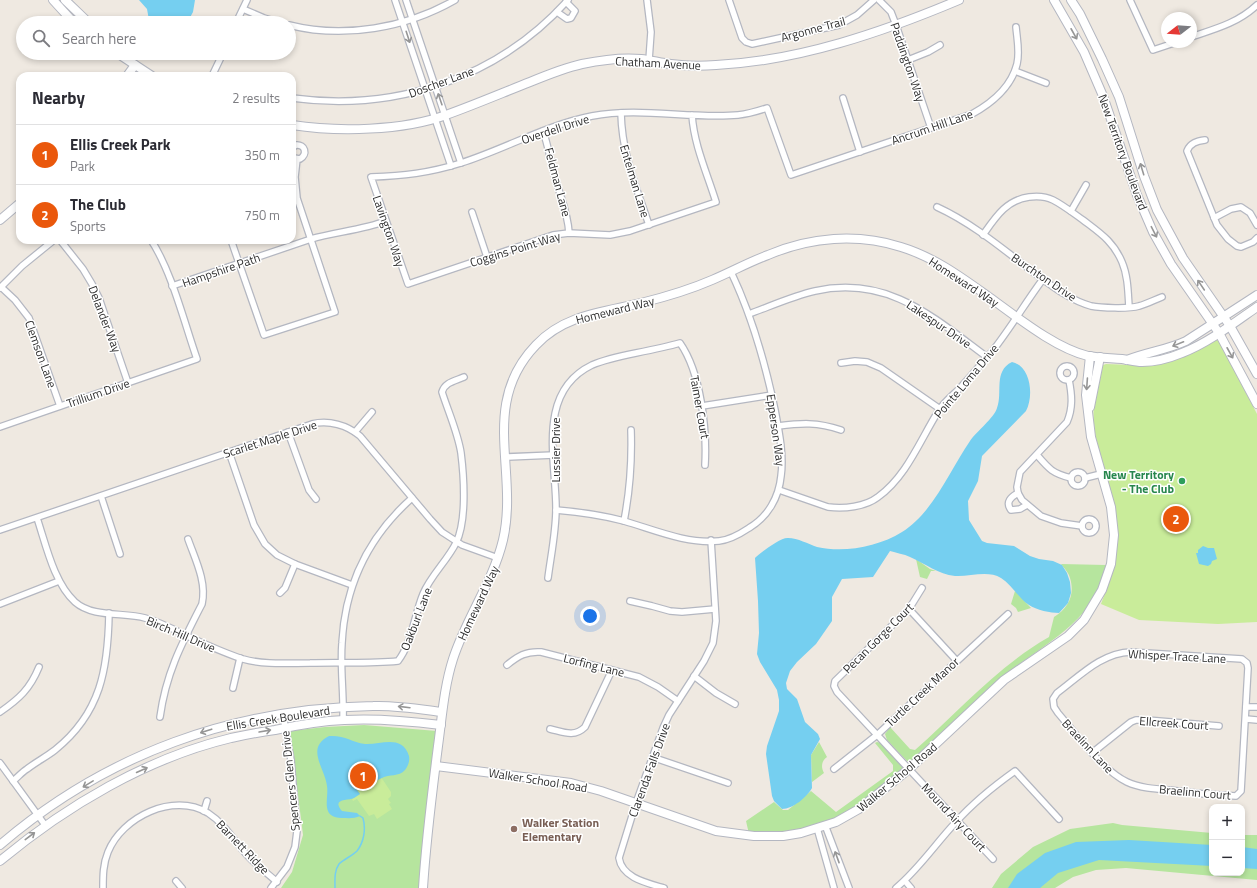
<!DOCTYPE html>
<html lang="en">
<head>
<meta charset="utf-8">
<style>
  body { margin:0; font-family:"Titillium Web",sans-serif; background:#f7f7f7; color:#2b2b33 }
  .controls { position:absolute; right:12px; bottom:12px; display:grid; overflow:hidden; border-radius:8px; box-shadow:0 2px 6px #0003 }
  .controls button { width:36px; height:36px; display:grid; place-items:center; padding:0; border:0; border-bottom:1px solid #e1e1e2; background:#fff; color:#2b2b33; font:20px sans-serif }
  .compass { position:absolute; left:1161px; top:12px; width:36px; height:36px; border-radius:50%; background:#fff; box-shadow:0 2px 6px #0003; rotate:253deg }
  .you { position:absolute; left:590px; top:616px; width:14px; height:14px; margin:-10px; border:3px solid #fff; border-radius:50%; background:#1a73e8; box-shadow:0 0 0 6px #1a73e833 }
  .badge { display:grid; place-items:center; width:26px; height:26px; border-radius:50%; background:#ea580c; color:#fff; font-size:13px; font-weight:700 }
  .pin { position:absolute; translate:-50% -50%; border:2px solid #fff; box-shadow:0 1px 4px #0006 }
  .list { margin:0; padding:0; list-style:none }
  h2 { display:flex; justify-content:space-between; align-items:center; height:52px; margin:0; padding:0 16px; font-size:17px }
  h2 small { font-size:13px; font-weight:400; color:#7c7c81 }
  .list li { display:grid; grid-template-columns:26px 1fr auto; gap:12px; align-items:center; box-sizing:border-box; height:60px; padding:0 16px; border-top:1px solid #e1e1e2 }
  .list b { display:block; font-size:15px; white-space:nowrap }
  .list p { margin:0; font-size:13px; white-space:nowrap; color:#7c7c81 }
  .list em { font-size:13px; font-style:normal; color:#7c7c81 }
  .icon { flex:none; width:22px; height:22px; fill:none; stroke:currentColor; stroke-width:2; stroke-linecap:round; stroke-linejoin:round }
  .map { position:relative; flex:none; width:1257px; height:888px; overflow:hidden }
  .search { position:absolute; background:#fff; box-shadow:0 2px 6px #0003; left:16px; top:16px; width:280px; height:44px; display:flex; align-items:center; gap:10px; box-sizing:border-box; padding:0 14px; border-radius:22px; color:#7c7c81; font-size:15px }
  .panel { position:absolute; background:#fff; box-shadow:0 2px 6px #0003; left:16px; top:72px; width:280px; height:172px; border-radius:12px }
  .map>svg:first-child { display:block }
  .green { fill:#b6e59e }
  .pitch { fill:#c9ec9a }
  .water { fill:#75cff0 }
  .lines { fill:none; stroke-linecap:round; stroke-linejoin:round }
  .stream { stroke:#75cff0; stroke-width:1.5 }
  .street-casing { stroke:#b4b7c1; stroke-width:8 }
  .secondary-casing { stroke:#b4b7c1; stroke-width:10 }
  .street { stroke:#fff; stroke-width:5.5 }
  .secondary { stroke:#fff; stroke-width:8 }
  .oneway { stroke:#969696 }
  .leisure-dot { fill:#2e9e5b; stroke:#fff; stroke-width:1.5 }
  .education-dot { fill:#8d6e63; stroke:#fff; stroke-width:1.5 }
  .labels { text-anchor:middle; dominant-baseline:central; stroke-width:3; stroke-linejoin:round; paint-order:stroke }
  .street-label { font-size:12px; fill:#2e2e2e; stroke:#fff }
  .leisure-label { font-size:12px; font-weight:bold; fill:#27864d; stroke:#fff; text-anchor:end }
  .education-label { font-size:12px; font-weight:bold; fill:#785e54; stroke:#fff; text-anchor:start }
</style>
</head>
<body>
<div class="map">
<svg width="1257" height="888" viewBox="0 0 1257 888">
  <rect width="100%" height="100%" fill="#efe9e1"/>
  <g class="green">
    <polygon points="916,559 930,569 936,571 931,571 927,579 920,577"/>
    <path d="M1061,564L1106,565C1097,622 1040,645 1002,678C971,705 941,734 911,762L907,761L887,740L885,734L890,727L910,749L915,750C959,711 998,666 1049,637L1054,617C1069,608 1075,594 1070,578C1069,573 1064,568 1061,564Z"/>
    <polygon points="1015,591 1031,608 1018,612 1016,608 1011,604"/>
    <polygon points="364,725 437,731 419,888 281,888 292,872 303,835 290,731 325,727"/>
    <path d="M819,742L827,757C821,761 821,768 824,773L812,782L811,755Z"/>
    <polygon points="877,742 881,743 903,766 903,770 840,819 799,832 749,834 746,821 774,802 783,810 788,810 811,791 836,812 893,771 893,765 875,743"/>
    <polygon points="1113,823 1122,825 1212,833 1212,873 1242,873 1242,835 1257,835 1257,880 1126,868 1096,870 1073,877 1055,888 992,888 1001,874 1033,847 1070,829"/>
  </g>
  <g class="pitch">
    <path d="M1217,340L1220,342L1257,414V622L1218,624L1139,620L1101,604C1111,578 1120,552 1117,524C1115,507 1109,490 1105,474C1101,457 1095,440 1094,423C1092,404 1097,385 1101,366L1106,364L1131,365L1166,362L1192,353L1211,341Z"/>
    <path d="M381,777L391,792V796L388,799L391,803L389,804L392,809L377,819L374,814L369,816L357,799L353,801L352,799L360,794C353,786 358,777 368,778L373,783Z"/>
  </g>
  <g class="water">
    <polygon points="139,0 195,0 193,12 187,23 153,23 149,20 147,9"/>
    <path d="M1012,362C1031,366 1034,396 1026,411L982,456L978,481L968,501L969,520L982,541L987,543L1014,546L1030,556L1039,559L1053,561L1062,565L1067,573L1070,582L1071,593L1068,603L1059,613C1051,613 1036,610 1029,605C1019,599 1012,585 1001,578C988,570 969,577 955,576C938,574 926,564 910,557C904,554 896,553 890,551L873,577L842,579L832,597V621L816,644L797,662L790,671L786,683L787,689L797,699L805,722L818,734L820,739L811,755L812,788C807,797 793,809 782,809L774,801L772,796L766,754L767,746L779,711V700L777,690L760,662L757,654L759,633L758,601L755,558C760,553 781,537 788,538C798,538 808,544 817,547C844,553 878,547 902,532C933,513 950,470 970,441C977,431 994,418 997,408C1003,393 993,371 1012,362Z"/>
    <polygon points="1203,546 1208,548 1214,548 1217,559 1212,561 1211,564 1208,566 1199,564 1196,553 1198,553 1198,550"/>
    <path d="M329,736C345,735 351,742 365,744C381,745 402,734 409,756C410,761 408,766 405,770C399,777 389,774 382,778C379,779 376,781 374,783C370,778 367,777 361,778L356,785L357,790L360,794C358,795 356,797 354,798C348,801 331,798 342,811L357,813L360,816C354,819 348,818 341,818C320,817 329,798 327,786C325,768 305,748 329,736Z"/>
    <polygon points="1129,840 1212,845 1212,866 1099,860 1058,873 1040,888 1008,888 1017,874 1045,853 1076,842"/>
    <polygon points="1242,847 1257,849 1257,869 1242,868"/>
  </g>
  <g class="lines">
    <path class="stream" d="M335,888C335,880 334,871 339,864C344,859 352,856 357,851C364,842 366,829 363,818L360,816"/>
    <g class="street-casing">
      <g id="street">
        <polyline points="395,0 451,166"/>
        <polyline points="406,0 461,163"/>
        <polyline points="647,0 651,32 649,60"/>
        <polyline points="729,0 742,38 746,42 752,44 839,25 857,15 874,0"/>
        <polyline points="879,0 891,12 896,25 931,128"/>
        <polyline points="1130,0 1153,50 1177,42"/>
        <polyline points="243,9 264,18 281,23"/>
        <polyline points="557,12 567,19 571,18 575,11 566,2"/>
        <polyline points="236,23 247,0"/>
        <path d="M289,25C344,39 406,28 455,0"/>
        <path d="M1191,37C1215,29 1238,23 1257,5"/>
        <polyline points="908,60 928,52 940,45"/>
        <polyline points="1015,71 1046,83"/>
        <polyline points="212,76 223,53"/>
        <path d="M292,98C395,112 497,79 568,0"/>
        <polyline points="843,98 860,152"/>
        <path d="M621,113C622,155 636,186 649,225"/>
        <path d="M692,115C694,145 707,173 716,202L630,231L610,235L569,233L553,235L408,284L371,177C403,176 429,173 461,163C505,149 546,125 592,116C640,107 690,119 738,115C748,114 758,111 767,108L791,175L972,114C992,103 1011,88 1017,64C1020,52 1017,39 1016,27"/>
        <path d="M543,131C548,145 550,159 554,173C559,194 568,212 569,233"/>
        <path d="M1205,140C1197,141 1190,143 1187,151L1217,225L1228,239L1237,246L1241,247L1253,242L1257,238"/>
        <path d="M292,148L296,145C305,144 308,154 300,159L294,158L292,156"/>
        <path d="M937,207C972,223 1003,249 1033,272C1051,285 1069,300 1091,306C1101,308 1129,309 1139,306C1147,304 1154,300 1162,297"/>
        <polyline points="1071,211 1086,185"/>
        <polyline points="472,212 487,257"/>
        <polyline points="1214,218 1231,209 1241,207 1250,213 1257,225"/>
        <path d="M983,235C995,218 1006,200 1029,197C1037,196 1045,196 1053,200C1063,205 1073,213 1083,220C1100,233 1113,241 1122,262C1128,276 1128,292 1129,307"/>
        <polyline points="60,240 83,269 92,284 99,298 128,383"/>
        <polyline points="231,240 264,335 335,312 297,198 295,177 297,159"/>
        <path d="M172,286L311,239C335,232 362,230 386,221"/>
        <polyline points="1,287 15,300 29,318 60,406"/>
        <polyline points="0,288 22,266 54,240"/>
        <path d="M749,314C771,306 793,296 815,291C888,275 933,317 987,357"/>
        <polyline points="841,363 855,361 867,362 881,368 940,409"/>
        <circle cx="1067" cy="373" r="7"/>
        <path d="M1069,380C1072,395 1073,408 1067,422L1020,472L1017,487L1018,493L1022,500L1041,516L1061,523L1082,526"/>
        <polyline points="702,406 772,395"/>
        <path d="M778,426C802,423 817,422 841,430"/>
        <path d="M0,427L197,359C184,322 172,272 151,240"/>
        <polyline points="288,432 309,490 316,499"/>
        <polyline points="355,432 372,412"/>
        <polyline points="229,452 254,525 265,544 277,555 295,564 352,585"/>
        <path d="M1037,455C1049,469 1052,473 1071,478"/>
        <polyline points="505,457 554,455"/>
        <circle cx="1078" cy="479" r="7"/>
        <polyline points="1085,478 1101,474"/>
        <path d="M779,490L828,507C844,509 865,507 878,497C907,476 920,440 939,410C944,402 953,395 960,388C971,376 983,362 994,349C1011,327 1026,302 1043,279"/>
        <path d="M1018,493C1011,497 1005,502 1011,510L1020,509L1027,505"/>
        <polyline points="101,496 120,554"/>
        <path d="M556,510C579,512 602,515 624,521C655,530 686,544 719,541C729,540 740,534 749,528C768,517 779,497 781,476C784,455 779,431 775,410C765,362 752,316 731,272"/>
        <path d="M37,518C46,545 54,583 75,602C93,618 124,612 145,618C160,622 173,629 187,636C205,644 224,653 243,659C264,665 288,663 310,663C339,662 368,664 398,661C412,643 414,616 423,594C431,575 447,561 456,543C467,521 464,477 461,453C458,433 448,411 442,392C445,382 455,381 464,377"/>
        <circle cx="1089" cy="526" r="7"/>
        <path d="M624,521C630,490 632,461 631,430"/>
        <path d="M0,530L312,424C329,420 347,425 360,436L430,519L442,532L462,545L498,558"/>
        <path d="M548,578C551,555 556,532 556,508C556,460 536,392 592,365C606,359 621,356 636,353C651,350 666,347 680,343C701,373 707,429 705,465"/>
        <polyline points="922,588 909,609 835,681 834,686 837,692 993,859"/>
        <polyline points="280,593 285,588 295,564"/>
        <polyline points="630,601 652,606 670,611 682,612 715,609"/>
        <polyline points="0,604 59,581"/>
        <polyline points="909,609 956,660"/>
        <path d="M1131,652L1242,659L1247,663L1248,668L1241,791L1236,796C1213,795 1191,793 1169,790C1155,789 1140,788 1127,782C1102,770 1076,734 1058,713L1054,707L1053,699L1057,693C1080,676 1101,653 1131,652Z"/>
        <path d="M507,665C518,656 526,651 541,652L639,677L658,687L678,701"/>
        <polyline points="694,676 716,693 735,704"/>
        <polyline points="233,688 240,658"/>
        <polyline points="1246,707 1257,707"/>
        <path d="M0,712C19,699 30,689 39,667"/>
        <path d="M160,717C166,673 182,643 202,604C207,582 195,559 188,539"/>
        <polyline points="1246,719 1257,720"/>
        <path d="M343,720C344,694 340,668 342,643C345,584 368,537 412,498"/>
        <path d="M550,729C563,732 574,738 585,727L612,670"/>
        <polyline points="1092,753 1131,722 1136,720 1147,720 1219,726"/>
        <polyline points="652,757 728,783"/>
        <polyline points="0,763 45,825"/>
        <polyline points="834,769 877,735 1008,614"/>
        <path d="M13,781C18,777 22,772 27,769C36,762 46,757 55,750C101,713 108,669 109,613"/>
        <polyline points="204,811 207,801"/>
        <polyline points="825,825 849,888"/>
        <polyline points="817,828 834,888"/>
        <polyline points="176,881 182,888"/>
        <polyline points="905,881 911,888"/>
        <path d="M103,888C103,876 103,864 108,852C122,817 173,792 208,813C225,824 234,841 247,855C256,865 267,873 277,882"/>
        <polyline points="271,888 287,867 295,847 297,831 291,760 283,715"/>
        <path d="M664,888C647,883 622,878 619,858L636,803L663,728L669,715L704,661L713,643L716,621L711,540"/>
        <path d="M896,888C919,869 936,843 956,822C973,803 994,786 1015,771L1059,819"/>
      </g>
    </g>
    <g class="secondary-casing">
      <g id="secondary">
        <polyline points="53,0 74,23"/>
        <polyline points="65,0 89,23"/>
        <polyline points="1054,0 1084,52 1103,96 1137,195 1153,232 1171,264 1219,333 1257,404"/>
        <polyline points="1071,0 1080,14 1102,59 1119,97 1144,176 1157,210 1183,258 1230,326 1257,374"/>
        <polyline points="117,53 152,76"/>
        <polyline points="127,76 135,65"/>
        <path d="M292,125C337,132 403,131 446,115C474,105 502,93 530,82C547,75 564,68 582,64C601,60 622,57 641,59C651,60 661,63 671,64C686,66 702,66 716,65C799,61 883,32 959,0"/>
        <polyline points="0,220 20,203"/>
        <path d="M1127,360C1147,352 1167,350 1186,341L1257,295"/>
        <polyline points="1090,407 1100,357"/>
        <polyline points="436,766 571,783 601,791 716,831 754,836 783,836 801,833 836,822 859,809 909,769 1004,680 1068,636 1084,620 1102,590 1111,564 1114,535 1111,507 1091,437 1086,395 1090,356"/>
        <path d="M0,845C106,754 234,708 373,706C396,705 419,709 442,712"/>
        <path d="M0,861C66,806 147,758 231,738C245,735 260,732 275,730C298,725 321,721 344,720C376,718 409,721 441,725"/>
        <path d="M423,888C426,841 432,793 438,746C442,717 444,687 453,659C466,618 493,582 503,540C519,471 479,404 536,345C564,315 603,312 641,303C665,297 689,290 712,280C731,272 749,262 768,255C810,237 857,233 901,247C934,257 961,277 989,297C1017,317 1055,348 1088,356C1099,358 1111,358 1122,359C1129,360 1135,362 1142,362C1155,362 1170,358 1182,353C1208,343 1234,323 1257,307"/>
      </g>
    </g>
    <use href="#street" class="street"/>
    <use href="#secondary" class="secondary"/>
  </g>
  <defs><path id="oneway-shaft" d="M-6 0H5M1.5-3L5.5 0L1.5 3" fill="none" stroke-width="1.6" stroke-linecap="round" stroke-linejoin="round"/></defs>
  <g class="oneway">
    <use href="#oneway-shaft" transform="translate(1074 34) rotate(61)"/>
    <use href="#oneway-shaft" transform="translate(408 37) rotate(72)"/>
    <use href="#oneway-shaft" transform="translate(440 99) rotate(-109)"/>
    <use href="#oneway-shaft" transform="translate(1142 169) rotate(-107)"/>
    <use href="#oneway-shaft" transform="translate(1154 232) rotate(63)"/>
    <use href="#oneway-shaft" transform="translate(1201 285) rotate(-124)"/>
    <use href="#oneway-shaft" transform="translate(1178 344) rotate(158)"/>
    <use href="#oneway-shaft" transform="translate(1230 353) rotate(61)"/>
    <use href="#oneway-shaft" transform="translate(1087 384) rotate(94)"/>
    <use href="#oneway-shaft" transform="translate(404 707) rotate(-173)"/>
    <use href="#oneway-shaft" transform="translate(206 731) rotate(162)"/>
    <use href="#oneway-shaft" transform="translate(265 731) rotate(-10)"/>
    <use href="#oneway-shaft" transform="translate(142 770) rotate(-24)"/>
    <use href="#oneway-shaft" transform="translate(88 784) rotate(149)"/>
    <use href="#oneway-shaft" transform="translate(30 836) rotate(-37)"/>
    <use href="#oneway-shaft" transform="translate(837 857) rotate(-110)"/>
  </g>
  <circle class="leisure-dot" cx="1182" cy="481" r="4"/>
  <circle class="education-dot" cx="514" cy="829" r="4"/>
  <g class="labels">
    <g class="street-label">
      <text transform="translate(813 29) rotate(-15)">Argonne Trail</text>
      <text transform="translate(908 62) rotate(71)">Paddington Way</text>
      <text transform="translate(658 63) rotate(3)">Chatham Avenue</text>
      <text transform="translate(441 82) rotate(-20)">Doscher Lane</text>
      <text transform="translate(932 127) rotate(-19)">Ancrum Hill Lane</text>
      <text transform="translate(555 129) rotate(-18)">Overdell Drive</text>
      <text transform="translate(1123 152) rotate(70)">New Territory Boulevard</text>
      <text transform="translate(635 181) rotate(73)">Entelman Lane</text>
      <text transform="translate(558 182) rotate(75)">Feldman Lane</text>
      <text transform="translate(389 231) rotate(71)">Lavington Way</text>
      <text transform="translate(515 249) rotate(-17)">Coggins Point Way</text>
      <text transform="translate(221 270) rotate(-19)">Hampshire Path</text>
      <text transform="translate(1044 277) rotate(34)">Burchton Drive</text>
      <text transform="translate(964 282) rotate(33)">Homeward Way</text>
      <text transform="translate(615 310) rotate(-14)">Homeward Way</text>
      <text transform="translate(105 319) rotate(69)">Delander Way</text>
      <text transform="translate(939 324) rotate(34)">Lakespur Drive</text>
      <text transform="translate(41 354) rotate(70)">Clemson Lane</text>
      <text transform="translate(966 381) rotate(-50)">Pointe Loma Drive</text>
      <text transform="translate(98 393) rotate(-19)">Trillium Drive</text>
      <text transform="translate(700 407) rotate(80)">Taimer Court</text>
      <text transform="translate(776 430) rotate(82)">Epperson Way</text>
      <text transform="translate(270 439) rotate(-18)">Scarlet Maple Drive</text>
      <text transform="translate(555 450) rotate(-90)">Lussier Drive</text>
      <text transform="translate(478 603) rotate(-65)">Homeward Way</text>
      <text transform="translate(416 619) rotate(-69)">Oakburl Lane</text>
      <text transform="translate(181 634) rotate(23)">Birch Hill Drive</text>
      <text transform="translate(878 638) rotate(-45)">Pecan Gorge Court</text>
      <text transform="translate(1177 656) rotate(3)">Whisper Trace Lane</text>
      <text transform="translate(594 665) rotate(14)">Lorfing Lane</text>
      <text transform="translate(922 692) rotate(-43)">Turtle Creek Manor</text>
      <text transform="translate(278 718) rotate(-9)">Ellis Creek Boulevard</text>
      <text transform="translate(1174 723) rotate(4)">Ellcreek Court</text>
      <text transform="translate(1088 746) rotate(47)">Braelinn Lane</text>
      <text transform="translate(649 770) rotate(-70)">Clarenda Falls Drive</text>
      <text transform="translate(897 777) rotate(-40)">Walker School Road</text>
      <text transform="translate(538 780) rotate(9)">Walker School Road</text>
      <text transform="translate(290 781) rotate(-96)">Spencers Glen Drive</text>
      <text transform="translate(1195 792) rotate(5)">Braelinn Court</text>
      <text transform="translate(954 817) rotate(47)">Mound Airy Court</text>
      <text transform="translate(243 847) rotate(46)">Barnett Ridge</text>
    </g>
    <g class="leisure-label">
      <text x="1174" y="474">New Territory<tspan x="1174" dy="14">- The Club</tspan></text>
    </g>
    <g class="education-label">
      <text x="522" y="822">Walker Station<tspan x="522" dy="14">Elementary</tspan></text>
    </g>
  </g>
</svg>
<div class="controls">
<button>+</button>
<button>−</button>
</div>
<svg class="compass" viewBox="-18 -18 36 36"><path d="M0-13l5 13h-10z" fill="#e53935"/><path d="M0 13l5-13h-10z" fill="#7c7c81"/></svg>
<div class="you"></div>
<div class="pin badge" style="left:363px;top:776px">1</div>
<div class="pin badge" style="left:1176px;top:519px">2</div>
<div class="search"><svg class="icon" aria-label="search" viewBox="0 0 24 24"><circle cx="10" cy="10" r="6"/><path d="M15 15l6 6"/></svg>Search here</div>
<section class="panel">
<h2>Nearby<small>2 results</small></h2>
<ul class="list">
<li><span class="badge">1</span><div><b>Ellis Creek Park</b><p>Park</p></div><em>350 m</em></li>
<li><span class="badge">2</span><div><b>The Club</b><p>Sports</p></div><em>750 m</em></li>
</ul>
</section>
</div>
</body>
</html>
